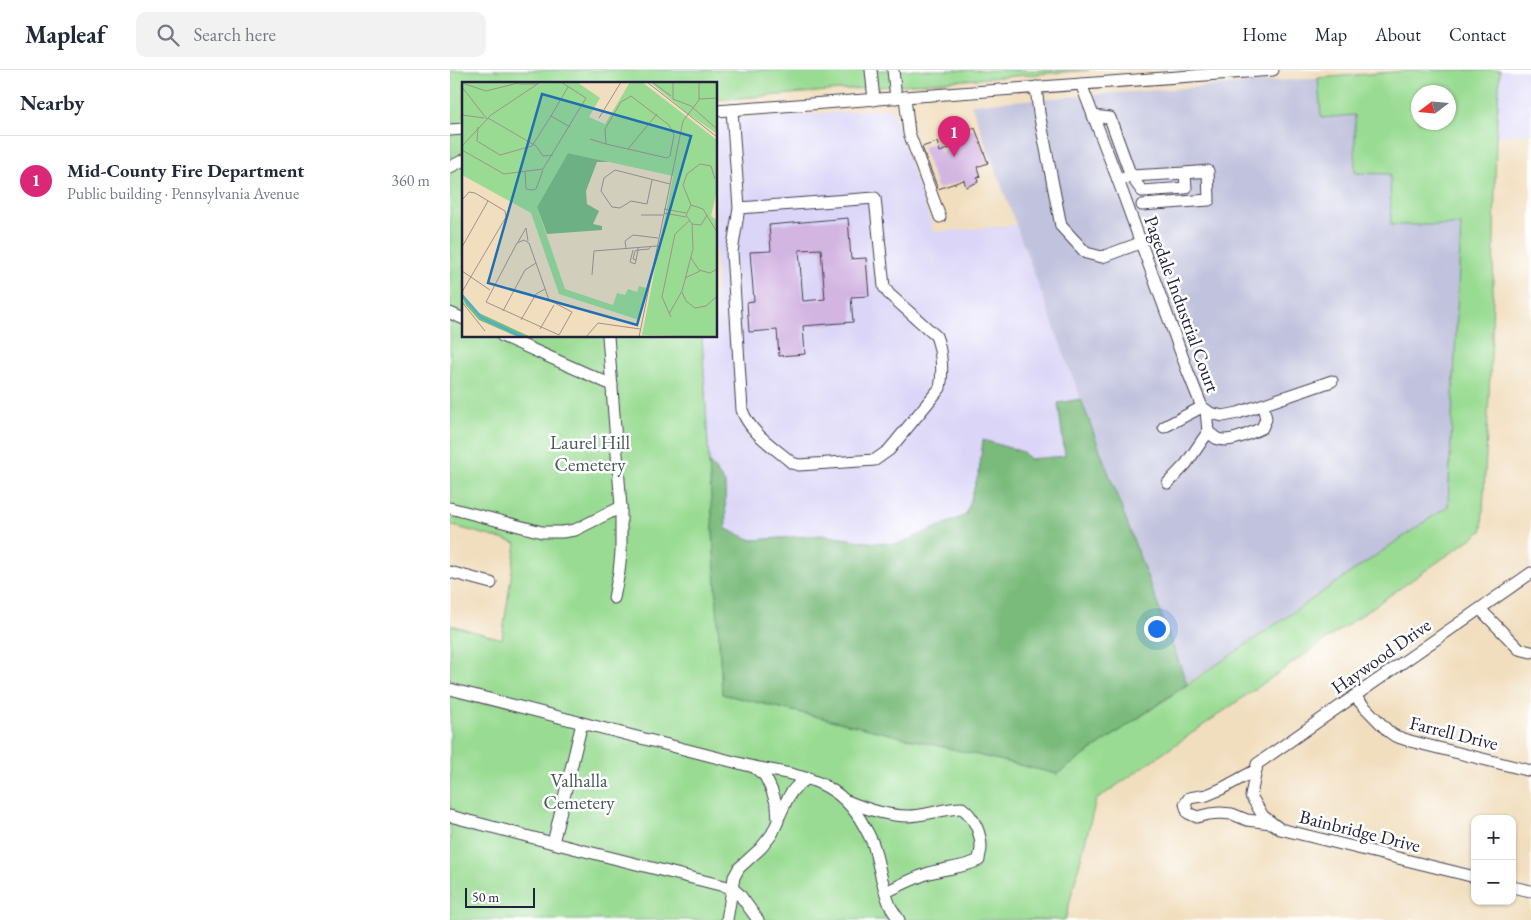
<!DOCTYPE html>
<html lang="en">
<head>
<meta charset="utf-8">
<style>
  body { margin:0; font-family:"EB Garamond",serif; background:#f2f2f3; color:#1f2937 }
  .controls { position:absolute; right:15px; bottom:15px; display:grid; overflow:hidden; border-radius:10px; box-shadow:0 1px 4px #0004 }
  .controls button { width:45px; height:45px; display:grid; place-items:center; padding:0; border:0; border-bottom:1px solid #e0e1e3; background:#fff; color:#1f2937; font:25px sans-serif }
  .compass { position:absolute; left:961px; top:15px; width:45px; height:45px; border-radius:50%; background:#fff; box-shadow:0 1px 4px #0004; rotate:254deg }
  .scale { position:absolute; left:15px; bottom:12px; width:70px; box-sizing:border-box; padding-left:5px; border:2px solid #22223b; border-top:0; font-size:14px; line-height:18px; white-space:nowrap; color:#22223b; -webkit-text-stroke:4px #fff; paint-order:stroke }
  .you { position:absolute; left:706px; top:558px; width:18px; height:18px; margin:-12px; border:4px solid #fff; border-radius:50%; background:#1a73e8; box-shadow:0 0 0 8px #1a73e833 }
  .badge { display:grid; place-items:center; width:32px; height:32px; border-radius:50%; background:#db2777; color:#fff; font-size:16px; font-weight:700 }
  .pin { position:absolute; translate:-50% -41px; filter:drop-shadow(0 1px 2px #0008) }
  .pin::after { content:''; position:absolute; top:26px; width:18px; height:15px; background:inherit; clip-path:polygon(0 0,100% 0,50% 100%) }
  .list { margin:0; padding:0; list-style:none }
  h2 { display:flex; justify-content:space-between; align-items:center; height:65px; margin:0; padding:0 20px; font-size:21px }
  h2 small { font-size:16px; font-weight:400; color:#747a83 }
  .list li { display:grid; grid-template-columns:32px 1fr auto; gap:15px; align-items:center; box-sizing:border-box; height:90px; padding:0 20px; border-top:1px solid #e0e1e3 }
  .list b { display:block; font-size:19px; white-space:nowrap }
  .list p { margin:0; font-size:16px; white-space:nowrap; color:#747a83 }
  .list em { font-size:16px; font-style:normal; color:#747a83 }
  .icon { flex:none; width:28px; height:28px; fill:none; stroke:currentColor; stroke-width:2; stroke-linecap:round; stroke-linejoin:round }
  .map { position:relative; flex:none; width:1081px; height:850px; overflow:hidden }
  header { display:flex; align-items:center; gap:30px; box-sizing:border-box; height:70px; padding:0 25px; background:#fff; border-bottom:1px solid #e0e1e3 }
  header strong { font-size:24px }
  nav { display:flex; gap:28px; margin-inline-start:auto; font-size:18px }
  .search { width:350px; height:45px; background:#f2f2f3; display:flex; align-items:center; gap:12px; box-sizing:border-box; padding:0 18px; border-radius:10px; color:#747a83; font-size:19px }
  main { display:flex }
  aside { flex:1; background:#fff }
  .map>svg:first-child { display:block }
  .built { fill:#dbd6f7 }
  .industrial { fill:#c1c2dd }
  .green { fill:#99db92; stroke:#5e7e66; fill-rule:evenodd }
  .forest { fill:#7abb7c; stroke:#4e6e5c }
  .building { fill:#d3b5e2; fill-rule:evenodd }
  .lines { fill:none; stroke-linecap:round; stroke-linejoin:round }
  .minor-casing { stroke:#413e4f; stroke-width:13 }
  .minor { stroke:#fff; stroke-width:11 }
  .labels { text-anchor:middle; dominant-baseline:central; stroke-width:5; stroke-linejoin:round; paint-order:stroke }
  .street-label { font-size:19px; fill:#22223b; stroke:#fff }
  .park-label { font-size:19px; fill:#465a55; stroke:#fff }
  .inset-river { fill:none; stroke:#4cb0cc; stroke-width:2.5 }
  .inset-road { fill:none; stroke:#9e938a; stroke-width:1 }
  .view { fill:#1f6fb2; fill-opacity:0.15; stroke:#1f6fb2; stroke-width:2.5 }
  .inset-edge { fill:none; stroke:#22223b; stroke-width:2.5 }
</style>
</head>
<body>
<header>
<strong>Mapleaf</strong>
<div class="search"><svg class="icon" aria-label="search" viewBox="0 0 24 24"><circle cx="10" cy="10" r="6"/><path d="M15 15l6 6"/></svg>Search here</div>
<nav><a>Home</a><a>Map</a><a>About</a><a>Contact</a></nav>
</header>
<main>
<aside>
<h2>Nearby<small></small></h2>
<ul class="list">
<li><span class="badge">1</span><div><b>Mid-County Fire Department</b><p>Public building · Pennsylvania Avenue</p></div><em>360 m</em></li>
</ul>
</aside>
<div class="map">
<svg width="1081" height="850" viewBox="0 0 1081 850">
  <rect width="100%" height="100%" fill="#fff"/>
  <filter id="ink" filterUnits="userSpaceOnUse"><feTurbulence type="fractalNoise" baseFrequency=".02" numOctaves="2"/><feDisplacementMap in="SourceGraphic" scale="10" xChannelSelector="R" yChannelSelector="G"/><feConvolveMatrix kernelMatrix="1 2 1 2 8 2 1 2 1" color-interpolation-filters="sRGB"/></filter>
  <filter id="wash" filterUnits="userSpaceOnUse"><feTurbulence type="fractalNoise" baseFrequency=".0096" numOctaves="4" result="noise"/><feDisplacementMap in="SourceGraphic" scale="20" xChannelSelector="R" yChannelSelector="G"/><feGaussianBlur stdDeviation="1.12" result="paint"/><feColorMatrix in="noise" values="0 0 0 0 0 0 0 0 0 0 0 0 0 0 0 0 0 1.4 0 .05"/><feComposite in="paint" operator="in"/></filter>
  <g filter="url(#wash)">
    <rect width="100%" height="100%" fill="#f1debe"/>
    <g class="built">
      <polygon points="1050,0 1081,0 1081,62 1046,67"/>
      <polygon points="441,39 484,162 566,155 631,329 608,333 615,386 579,389 533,370 529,402 516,445 448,474 418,472 372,465 302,470 276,459 275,413 259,392 252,266 266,266 266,50"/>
    </g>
    <polygon class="industrial" points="868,8 871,47 905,45 940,104 1011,155 998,436 737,614 521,34"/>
    <path class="green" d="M0,0H639L266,30V14H14V266H252L272,624L607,704L998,436L1011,155H941L940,104L905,103V45L871,48L868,8L968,0H1050L1046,67L1042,267L1032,461L646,730L615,850H0V555L52,569L66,473L0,455ZM968,22H998V52H968Z"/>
    <polygon class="forest" points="631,329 737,614 607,704 272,624 259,392 275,413 276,459 302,470 372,465 418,472 448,474 516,445 529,402 533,370 573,382 579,389 615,386 608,333"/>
    <g id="blocks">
      <g class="building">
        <polygon points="525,58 538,93 527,97 530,107 527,108 528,112 516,117 514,110 488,119 472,77 487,72 490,82 507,75 504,66"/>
        <path d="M398,148L401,189L416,188L419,226L401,227L403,252L353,256L355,284L329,286L327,260L299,262L297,232L304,231L300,182L321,181L319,155ZM371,179L375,229L353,231L349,180Z"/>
      </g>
    </g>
  </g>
  <g filter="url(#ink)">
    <use href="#blocks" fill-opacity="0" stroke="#413e4f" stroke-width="1"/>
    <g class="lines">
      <g class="minor-casing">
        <g id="minor">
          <polyline points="421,0 424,30"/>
          <polyline points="443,0 446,28"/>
          <polyline points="631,14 668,110 738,302 752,337 760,343 773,346 788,343 882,311"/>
          <polyline points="586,17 589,43 611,156 636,183 652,187 690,173"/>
          <polyline points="455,27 459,63 490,147"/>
          <path d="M282,40L289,138L282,182L292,340C300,363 324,377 342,393L349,395L425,390L439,380L490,318C493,303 492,281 486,266L439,224L434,217L425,128L289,138"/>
          <polyline points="266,41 823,0"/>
          <polyline points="643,46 660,48 681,106 692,121 736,118 735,103 681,106 668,110"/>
          <polyline points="0,60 14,59"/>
          <polyline points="0,97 14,90"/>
          <polyline points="692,135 759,130 758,101 735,103"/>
          <polyline points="0,243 14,249"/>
          <polyline points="52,266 162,315"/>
          <polyline points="158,266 171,437 171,482 169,502 164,528"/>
          <polyline points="714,357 752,337"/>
          <path d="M758,362C761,364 765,368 768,369C781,373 800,363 812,358L816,349L813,335"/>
          <polyline points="718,413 736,394 758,362 756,340"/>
          <polyline points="0,438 92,462 112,462 125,460 171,437"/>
          <polyline points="0,502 41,513"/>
          <polyline points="1030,539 1069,579 1081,582"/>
          <path d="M0,619L304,697C351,706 389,709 414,756C418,763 422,770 424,777C429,795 432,815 439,833C441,839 446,845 449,850"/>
          <polyline points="904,626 938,661 945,666 960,671 1081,701"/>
          <polyline points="132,653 103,773 282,818 290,825 308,850"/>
          <polyline points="806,700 771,719 757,725 739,728 735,734 738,743 747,747 759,744 770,743 782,744 797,750 821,753"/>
          <path d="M397,731C416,739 437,746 458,746C476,746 494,738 512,738C524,747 531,763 531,778C531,781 529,786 529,790C513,798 496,798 479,803C464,808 450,815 436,822"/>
          <polyline points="0,746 103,773"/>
          <path d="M329,747C337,730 340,717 359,708"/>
          <polyline points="1025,807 830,759 813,746 801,726 807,694 1081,503"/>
          <polyline points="1062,817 1081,821"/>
          <polyline points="277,850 284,807 289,798 311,778 322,764 328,751 327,736 322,721 315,706 304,697"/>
        </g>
      </g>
      <use href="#minor" class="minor"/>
    </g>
  </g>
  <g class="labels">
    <g class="street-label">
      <text transform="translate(732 234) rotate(70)">Pagedale Industrial Court</text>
      <text transform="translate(931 586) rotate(-35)">Haywood Drive</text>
      <text transform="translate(1004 663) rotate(14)">Farrell Drive</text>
      <text transform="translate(910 761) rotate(14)">Bainbridge Drive</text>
    </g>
    <g class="park-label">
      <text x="140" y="372">Laurel Hill<tspan x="140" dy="22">Cemetery</tspan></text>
      <text x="129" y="710">Valhalla<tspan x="129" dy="22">Cemetery</tspan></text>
    </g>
  </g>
  <g transform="translate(12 12)">
    <rect width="255" height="255" fill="#f1debe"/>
    <path d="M0,0H115L138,16L127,35L143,42L168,0H180L255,58V109L249,134L255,138V255L180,253L211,94L106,71L75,125L103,207L151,223L155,211L163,213L166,207L175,210L177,204L184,206L177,238L97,212L69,131L0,93ZM188,0H255V52L225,31Z" fill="#99db92"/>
    <path d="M106,71L147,80H135L124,109L125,122L137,129L131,142L140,144V148L85,152L75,125ZM0,212L17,231L69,255H56L17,238L3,222Z" fill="#7abb7c"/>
    <path class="inset-river" d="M0,213L20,236L61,255"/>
    <path class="inset-road" d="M185,0L255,55M190,0L209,14M211,0V17L229,24L255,47M0,1L24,9L60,0M57,2H76M0,5L25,37M237,17L255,16M0,33L22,36M89,34L106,5M26,36L74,64L81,74L91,73M137,36L159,0M16,45L15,59L38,73L70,64L89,34L108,45M128,57L144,62L205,76L208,74L212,53L207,43L169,14L159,20L143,47L144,62M0,64L29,33L77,1M166,67L195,32M0,68L42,92L81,87L124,16L99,0M63,89L64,107L70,108L74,107L81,88M253,97L249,84L238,82L225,92L221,103L229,123L241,127L255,150M190,98L185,122L169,119L158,126L150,125L139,109L142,96L153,88L208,102M0,118L7,110L13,111L43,129L44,135L0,210M229,123L224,133L230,142L239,143L245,133M202,127L224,131M202,131L224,135M179,133H201M62,158L67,161L87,218L110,230L97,253L24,220L55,161ZM56,160L64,146L66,159M0,165L26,119M164,166L163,159L171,153L196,156M176,166V168L174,178L171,177L173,169L176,168L187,167L189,164M171,168L168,180L173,182L174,178M229,176L237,188L248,191L255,187M0,189L28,208M130,193L132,169L195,164M223,196L238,189M255,208V242M220,210L224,219L233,226L244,224L254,215M0,220L23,249M41,229L63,188L74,181M207,232L220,209L231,167L230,142M209,235L200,215L213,152L227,139M59,238L74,212L83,207M78,247L92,223M124,255L136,241L178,247M177,255L221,39L237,18V0"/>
    <path class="view" d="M80,12L229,54L175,243L26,201Z"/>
    <rect width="255" height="255" class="inset-edge"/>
  </g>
</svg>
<div class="controls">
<button>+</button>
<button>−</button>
</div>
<svg class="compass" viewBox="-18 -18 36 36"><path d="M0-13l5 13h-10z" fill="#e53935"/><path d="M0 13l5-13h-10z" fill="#747a83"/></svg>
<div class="scale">50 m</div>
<div class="you"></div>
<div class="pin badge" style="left:504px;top:87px">1</div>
</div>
</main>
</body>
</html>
